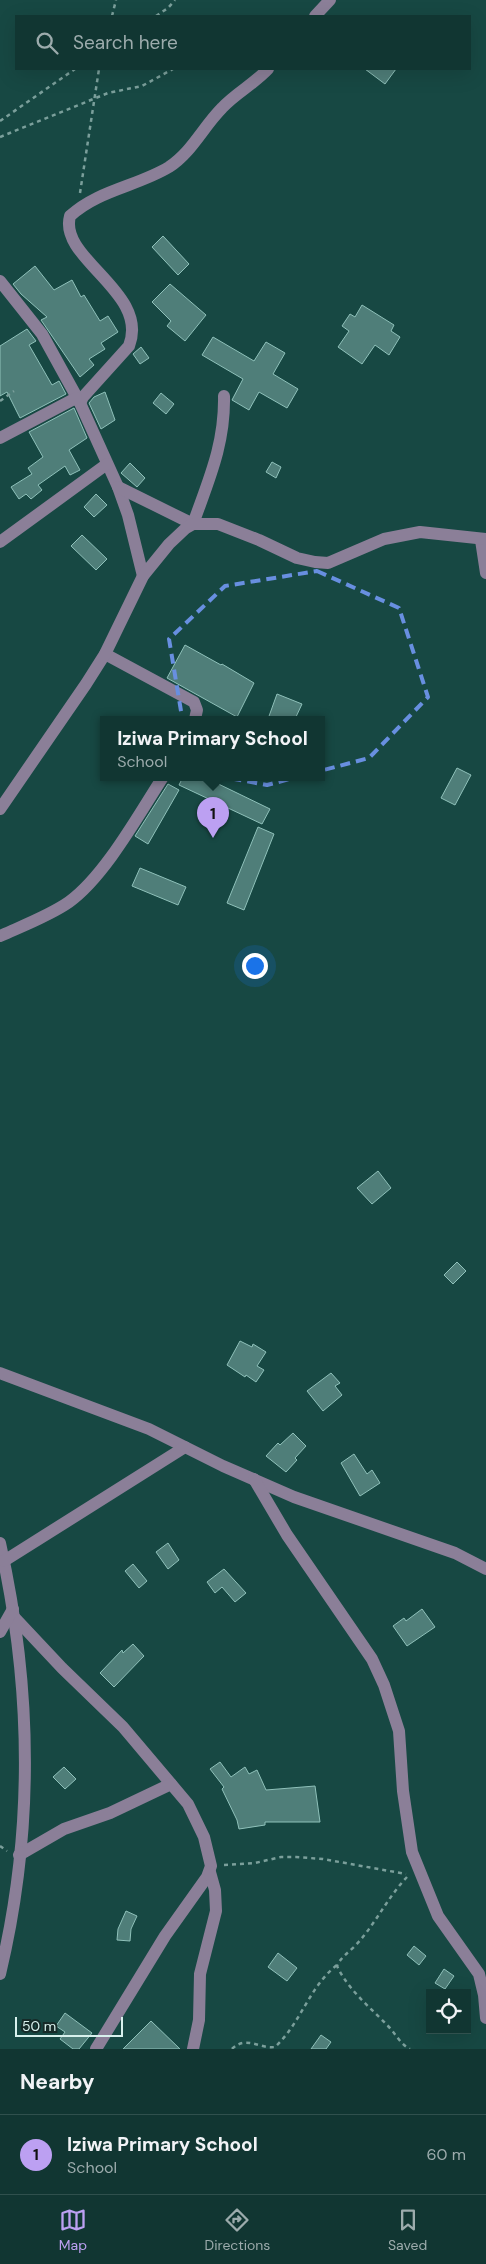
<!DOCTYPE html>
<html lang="en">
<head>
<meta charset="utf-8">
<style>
  body { margin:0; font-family:"DM Sans",sans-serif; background:#1a3e3a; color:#f1f3f6 }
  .controls { position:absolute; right:15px; bottom:15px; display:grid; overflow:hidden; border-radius:0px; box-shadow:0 5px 20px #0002 }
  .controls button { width:45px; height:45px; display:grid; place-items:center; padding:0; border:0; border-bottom:1px solid #30504d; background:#113632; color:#f1f3f6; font:25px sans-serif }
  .scale { position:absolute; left:15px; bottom:12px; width:108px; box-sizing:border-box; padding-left:5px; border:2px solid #d8f1ed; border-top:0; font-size:14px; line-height:18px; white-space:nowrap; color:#d8f1ed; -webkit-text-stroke:4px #162a28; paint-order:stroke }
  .you { position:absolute; left:254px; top:965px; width:18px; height:18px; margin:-12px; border:4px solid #fff; border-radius:50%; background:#1a73e8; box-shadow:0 0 0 8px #1a73e833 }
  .badge { display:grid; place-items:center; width:32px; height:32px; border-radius:50%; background:#bca0f2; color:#111; font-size:16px; font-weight:700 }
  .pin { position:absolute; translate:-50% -41px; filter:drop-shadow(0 1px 2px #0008) }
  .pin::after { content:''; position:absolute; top:26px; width:18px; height:15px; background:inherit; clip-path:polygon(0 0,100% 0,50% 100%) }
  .popup { position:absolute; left:100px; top:716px; width:225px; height:65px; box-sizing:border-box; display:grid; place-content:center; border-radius:0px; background:#113632; filter:drop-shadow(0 1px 4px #0005); font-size:16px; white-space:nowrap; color:#9cabac }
  .popup b { font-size:19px; color:#f1f3f6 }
  .popup::after { content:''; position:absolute; left:50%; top:100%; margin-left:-10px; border:10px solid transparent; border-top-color:#113632 }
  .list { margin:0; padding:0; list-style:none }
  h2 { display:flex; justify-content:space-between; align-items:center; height:65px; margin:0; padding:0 20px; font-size:21px }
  h2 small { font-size:16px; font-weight:400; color:#9cabac }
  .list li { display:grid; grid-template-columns:32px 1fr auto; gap:15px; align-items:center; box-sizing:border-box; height:80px; padding:0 20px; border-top:1px solid #30504d }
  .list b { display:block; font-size:19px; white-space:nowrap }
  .list p { margin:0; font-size:16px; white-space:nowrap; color:#9cabac }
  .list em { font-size:16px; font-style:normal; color:#9cabac }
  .icon { flex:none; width:28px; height:28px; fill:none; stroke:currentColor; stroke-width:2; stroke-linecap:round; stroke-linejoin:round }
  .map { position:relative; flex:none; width:486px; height:2049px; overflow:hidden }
  .search { position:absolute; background:#113632; box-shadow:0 5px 20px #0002; left:15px; right:15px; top:15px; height:55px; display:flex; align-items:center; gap:12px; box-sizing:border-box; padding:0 18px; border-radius:0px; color:#9cabac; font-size:19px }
  .sheet { height:145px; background:#113632 }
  nav { display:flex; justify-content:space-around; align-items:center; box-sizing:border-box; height:70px; border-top:1px solid #30504d; background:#113632; font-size:14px; color:#9cabac }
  nav a { display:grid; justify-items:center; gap:2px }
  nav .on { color:#bca0f2 }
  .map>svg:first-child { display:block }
  .building { fill:#4f7e79; stroke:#8fc1ba }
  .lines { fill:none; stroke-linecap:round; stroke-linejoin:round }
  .path { stroke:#7b9f9b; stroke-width:2.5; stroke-dasharray:4 4; stroke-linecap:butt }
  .minor { stroke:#8b7f98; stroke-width:12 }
  .marked { fill:none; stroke:#688fe0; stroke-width:4; stroke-dasharray:10 6; stroke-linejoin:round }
</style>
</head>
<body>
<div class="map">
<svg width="486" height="2049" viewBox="0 0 486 2049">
  <rect width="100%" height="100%" fill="#174843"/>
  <g class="building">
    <polygon points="365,69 396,69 385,84"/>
    <polygon points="163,236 189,264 178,275 152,247"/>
    <polygon points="35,266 54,290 72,280 81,297 84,295 100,321 108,316 118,332 101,343 105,349 89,359 94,365 80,377 41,320 47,317 21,294 13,284"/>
    <polygon points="170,284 206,315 185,341 167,326 171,321 152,302"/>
    <polygon points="362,305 394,325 391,331 400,337 389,355 375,345 362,364 338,347 349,331 342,326 350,314 355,317"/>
    <polygon points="27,329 36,341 29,345 52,385 59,381 66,394 20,418 7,392 0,396 0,346"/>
    <polygon points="213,337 254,361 266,342 285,353 273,374 298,389 287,408 259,392 249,410 232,400 243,379 202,355"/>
    <polygon points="141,347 149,358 140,364 133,354"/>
    <polygon points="105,392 115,420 101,429 89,403 94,397"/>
    <polygon points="161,393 174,404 166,414 153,403"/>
    <polygon points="74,408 87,438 69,450 80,470 70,475 65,466 38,485 42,490 31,499 26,494 19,499 11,487 32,474 28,468 43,457 29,432"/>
    <polygon points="272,462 281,467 276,478 266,472"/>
    <polygon points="130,463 145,478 137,487 121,473"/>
    <polygon points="96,494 107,505 94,517 84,507"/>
    <polygon points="82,535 107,559 96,570 71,546"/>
    <polygon points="185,645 221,665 222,664 254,683 237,717 167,678"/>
    <polygon points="277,694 302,704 295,719 268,719"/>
    <polygon points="457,768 471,775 455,805 441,798"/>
    <polygon points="183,777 204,777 270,809 262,824 179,785"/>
    <polygon points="168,784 179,790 148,844 135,836"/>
    <polygon points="258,827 274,834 244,910 227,903"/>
    <polygon points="140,868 186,887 178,905 132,886"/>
    <polygon points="378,1171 391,1188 372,1204 357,1188"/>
    <polygon points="457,1262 466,1271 453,1284 444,1275"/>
    <polygon points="240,1341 252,1347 253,1344 266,1352 257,1366 264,1370 256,1382 246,1375 245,1377 227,1365"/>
    <polygon points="331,1373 340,1383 335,1386 342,1395 323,1411 307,1391"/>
    <polygon points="293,1433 306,1446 295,1458 297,1460 286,1472 266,1456 278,1443 280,1445"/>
    <polygon points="354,1454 367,1474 372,1470 380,1483 360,1496 341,1463"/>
    <polygon points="168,1543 179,1560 168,1569 156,1552"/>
    <polygon points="133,1564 147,1581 139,1588 125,1571"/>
    <polygon points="224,1569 246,1593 235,1602 222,1587 215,1593 207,1582"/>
    <polygon points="422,1609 435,1627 407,1646 393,1626 404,1618 406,1621"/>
    <polygon points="133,1644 144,1656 114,1687 100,1673 122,1650 123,1653"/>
    <polygon points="220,1762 231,1777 245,1767 249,1774 257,1770 266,1790 315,1786 320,1822 265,1822 265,1825 239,1829 237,1820 222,1789 224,1787 210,1769"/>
    <polygon points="64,1767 76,1779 65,1789 53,1777"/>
    <polygon points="126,1911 137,1916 131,1929 130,1941 117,1940 118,1929"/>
    <polygon points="414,1946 426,1956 419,1965 407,1955"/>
    <polygon points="278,1953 297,1968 287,1981 268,1967"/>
    <polygon points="444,1969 454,1976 445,1989 435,1983"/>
    <polygon points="65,2013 92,2033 79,2049 73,2049 60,2039 65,2032 56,2026"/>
    <polygon points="151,2021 180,2049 123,2049"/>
    <polygon points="321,2035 331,2042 326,2049 311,2049"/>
  </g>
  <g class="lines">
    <g class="path">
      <polyline points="112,16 116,0"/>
      <polyline points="156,16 168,8 175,0"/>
      <polyline points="0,121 75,69"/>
      <polyline points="0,137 108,93 142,86 173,69"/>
      <polyline points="80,193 99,69"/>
      <polyline points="0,401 14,391"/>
      <polyline points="0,1846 7,1851"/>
      <polyline points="224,1865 255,1863 281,1857 296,1857 323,1859 406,1874"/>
      <path d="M407,1877C387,1898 375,1925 355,1946C348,1953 341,1957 337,1966C349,1991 370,2007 388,2026C396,2034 400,2044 410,2049"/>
      <path d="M232,2049C246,2035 259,2049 275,2047C301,2023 309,1987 337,1965"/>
    </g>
    <g class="minor">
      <polyline points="315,16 330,0"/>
      <polyline points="0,281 42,334 80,403 118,487 128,515 143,576"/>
      <path d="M80,403L83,397L129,346C150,292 58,259 70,216C98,190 138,186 169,167C192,152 203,127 222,108C236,93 254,84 268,69"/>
      <polyline points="0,438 76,398"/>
      <path d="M118,487L193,524C209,479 225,444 224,396"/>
      <polyline points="481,540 486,573"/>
      <polyline points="0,542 107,464"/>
      <polyline points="105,654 194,702 197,710 195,719"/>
      <polyline points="0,809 86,684 105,654 143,576 169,544 186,528 193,524 218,524 259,540 297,558 315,562 328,563 384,539 420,532 486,539"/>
      <path d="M0,936C22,926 49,916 69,902C105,876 139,814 163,777"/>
      <polyline points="0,1373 149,1429 223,1466 294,1497 455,1553 486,1569"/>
      <polyline points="254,1479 287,1535 372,1659 384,1685 399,1731 403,1791 412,1852 438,1916 479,1974 484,1995 486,2018"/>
      <path d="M0,1543C32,1686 34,1832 0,1974"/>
      <polyline points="4,1561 185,1447"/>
      <polyline points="15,1618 62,1668 123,1727 188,1804 204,1837 211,1866 207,1877 165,1936 96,2049"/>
      <polyline points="0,1632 13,1609"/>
      <polyline points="19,1855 64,1829 110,1813 171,1784"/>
      <polyline points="193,2049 199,2020 200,1974 216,1911 215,1890 210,1872"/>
    </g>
  </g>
  <path class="marked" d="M317,571L399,608L428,697L369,758L267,785L191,771L169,639L225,586Z"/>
</svg>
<div class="controls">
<button><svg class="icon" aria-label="locate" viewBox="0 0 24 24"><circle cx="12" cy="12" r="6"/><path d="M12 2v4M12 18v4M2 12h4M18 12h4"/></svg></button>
</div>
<div class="scale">50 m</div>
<div class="you"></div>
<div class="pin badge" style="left:213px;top:838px">1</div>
<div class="popup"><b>Iziwa Primary School</b>School</div>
<div class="search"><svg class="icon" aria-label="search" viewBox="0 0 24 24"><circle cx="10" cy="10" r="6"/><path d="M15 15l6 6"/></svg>Search here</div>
</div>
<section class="sheet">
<h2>Nearby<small></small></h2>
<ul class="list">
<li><span class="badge">1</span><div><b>Iziwa Primary School</b><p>School</p></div><em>60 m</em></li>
</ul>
</section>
<nav>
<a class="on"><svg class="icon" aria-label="map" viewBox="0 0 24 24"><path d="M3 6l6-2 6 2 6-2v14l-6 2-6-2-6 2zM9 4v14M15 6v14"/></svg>Map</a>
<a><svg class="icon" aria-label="directions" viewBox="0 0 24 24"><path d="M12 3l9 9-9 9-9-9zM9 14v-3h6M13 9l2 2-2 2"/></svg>Directions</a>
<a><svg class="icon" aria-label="saved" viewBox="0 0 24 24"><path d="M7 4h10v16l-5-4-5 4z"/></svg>Saved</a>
</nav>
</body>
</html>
